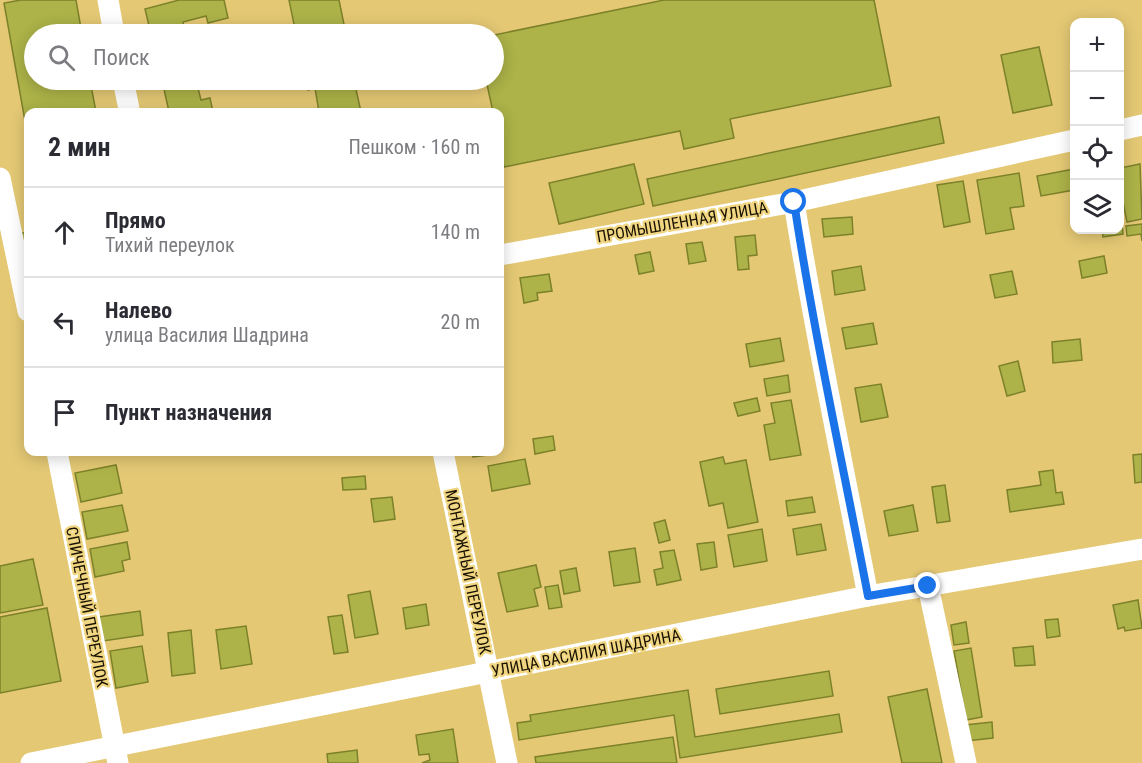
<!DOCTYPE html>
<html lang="ru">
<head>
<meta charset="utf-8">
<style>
  body { margin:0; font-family:"Roboto Condensed",sans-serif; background:#f2f2f3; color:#2b2b33 }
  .controls { position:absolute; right:18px; top:18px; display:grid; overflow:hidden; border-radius:12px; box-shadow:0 3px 15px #0003 }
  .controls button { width:54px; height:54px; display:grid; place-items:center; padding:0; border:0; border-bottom:2px solid #e1e1e2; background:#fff; color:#2b2b33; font:30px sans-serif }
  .stop { position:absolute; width:18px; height:18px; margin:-14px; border:4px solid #1a73e8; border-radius:50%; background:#fff }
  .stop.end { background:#1a73e8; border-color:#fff; box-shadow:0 2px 6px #0008 }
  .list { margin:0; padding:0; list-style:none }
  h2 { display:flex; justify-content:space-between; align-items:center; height:78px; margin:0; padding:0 24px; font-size:26px }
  h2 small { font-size:20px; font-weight:400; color:#7c7c81 }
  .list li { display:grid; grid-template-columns:39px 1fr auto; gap:18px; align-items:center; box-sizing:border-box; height:90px; padding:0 24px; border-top:2px solid #e1e1e2 }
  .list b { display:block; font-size:22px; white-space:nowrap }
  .list p { margin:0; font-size:20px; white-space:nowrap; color:#7c7c81 }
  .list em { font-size:20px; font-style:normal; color:#7c7c81 }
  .icon { flex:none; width:33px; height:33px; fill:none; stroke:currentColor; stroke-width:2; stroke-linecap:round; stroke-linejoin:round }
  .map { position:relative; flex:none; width:1142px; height:763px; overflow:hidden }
  .search { position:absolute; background:#fff; box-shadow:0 3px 15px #0003; left:24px; top:24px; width:480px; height:66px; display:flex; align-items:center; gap:15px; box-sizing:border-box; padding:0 21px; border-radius:33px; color:#7c7c81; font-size:22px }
  .panel { position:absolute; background:#fff; box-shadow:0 3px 15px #0003; left:24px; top:108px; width:480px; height:348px; border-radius:12px }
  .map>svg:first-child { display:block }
  .building { fill:#adb348; stroke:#7d812a; stroke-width:1.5 }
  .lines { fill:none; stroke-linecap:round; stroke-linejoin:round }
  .minor { stroke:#fff; stroke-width:21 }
  .route { stroke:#1a73e8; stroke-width:8 }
  .labels { text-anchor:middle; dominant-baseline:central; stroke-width:4.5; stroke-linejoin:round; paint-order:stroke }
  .street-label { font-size:16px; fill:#191100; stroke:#f1d681 }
</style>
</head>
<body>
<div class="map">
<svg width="1142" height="763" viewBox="0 0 1142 763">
  <rect width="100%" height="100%" fill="#e4c874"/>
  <g class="building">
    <polygon points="21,0 76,0 82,34 34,34 34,80 90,80 96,112 28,112 28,138 4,3"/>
    <polygon points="179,0 224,0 228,18 208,23 206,16 183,22 185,34 151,34 145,9"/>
    <polygon points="289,0 339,0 346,34 296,34"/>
    <polygon points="664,0 874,0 891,86 730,119 734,138 684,149 680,131 504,167 500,146 500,112 493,112 486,80 494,80 494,35"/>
    <polygon points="1039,47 1052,105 1013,113 1001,55"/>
    <polygon points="162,80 196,80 201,100 210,98 213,112 169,112"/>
    <polygon points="305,80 354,80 361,112 319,112 315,88 308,90"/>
    <polygon points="939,117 944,143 653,206 647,179"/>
    <polygon points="634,164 644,204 559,224 549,183"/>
    <polygon points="1140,164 1142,219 1127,222 1120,187 1120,168"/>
    <polygon points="1074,169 1074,190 1041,196 1037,176"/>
    <polygon points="1019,173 1024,206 1010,208 1014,229 986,234 977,180"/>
    <polygon points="963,181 970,222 944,227 937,185"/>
    <polygon points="852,217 853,234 824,237 822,219"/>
    <polygon points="1120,223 1122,223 1123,234 1103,237 1102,230 1120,230"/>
    <polygon points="1142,224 1142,241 1141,234 1127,236 1126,226"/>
    <polygon points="28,232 28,252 21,253 17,234"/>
    <polygon points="755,235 757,255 748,256 749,269 738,270 735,237"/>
    <polygon points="702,242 706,261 689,264 686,244"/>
    <polygon points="650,252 654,271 639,274 635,255"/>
    <polygon points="1104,256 1107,273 1082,278 1079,261"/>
    <polygon points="861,266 865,290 835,295 832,271"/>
    <polygon points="1012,271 1017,294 995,298 990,275"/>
    <polygon points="549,274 552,291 537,293 538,300 524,303 520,278"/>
    <polygon points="873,323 877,344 846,349 842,328"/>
    <polygon points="780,338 784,361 750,367 746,344"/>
    <polygon points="1080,339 1082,360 1053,363 1052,342"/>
    <polygon points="1018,361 1025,391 1007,396 999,366"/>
    <polygon points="788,375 790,392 767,396 764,379"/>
    <polygon points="881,384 888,417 861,422 855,388"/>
    <polygon points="757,398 760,411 738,416 734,403"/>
    <polygon points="791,400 801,455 770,460 764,425 775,423 771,403"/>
    <polygon points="553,436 555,450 535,454 533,439"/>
    <polygon points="472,452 495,452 495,454 473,457"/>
    <polygon points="1142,454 1142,482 1135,483 1133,455"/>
    <polygon points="723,457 725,464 746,460 758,522 728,528 723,503 709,506 700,462"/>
    <polygon points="525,459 530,484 492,491 488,466"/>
    <polygon points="116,465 122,493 81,502 75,473"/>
    <polygon points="1053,470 1056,493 1062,492 1064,504 1010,512 1007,490 1041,485 1039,472"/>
    <polygon points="365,476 366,489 343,490 342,478"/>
    <polygon points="945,485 950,521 937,523 932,487"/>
    <polygon points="392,497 395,519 374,522 371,499"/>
    <polygon points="812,497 815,512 788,516 786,501"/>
    <polygon points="122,505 128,531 87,539 82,512"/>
    <polygon points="913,505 918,531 889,536 884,511"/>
    <polygon points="665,520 670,540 659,543 654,523"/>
    <polygon points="821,524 826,550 797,555 793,529"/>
    <polygon points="762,529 767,561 734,567 728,535"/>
    <polygon points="127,542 130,559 122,561 124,571 95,577 90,549"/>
    <polygon points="714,542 717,567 701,570 697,544"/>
    <polygon points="635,548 640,582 614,586 609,552"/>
    <polygon points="674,550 681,580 657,585 654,570 663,568 660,552"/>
    <polygon points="33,559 43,605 0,613 0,566"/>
    <polygon points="536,565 541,587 534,589 538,606 507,612 498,573"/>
    <polygon points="576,568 580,591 564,594 560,571"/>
    <polygon points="558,585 562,607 549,609 545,587"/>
    <polygon points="370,591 378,634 355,638 348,595"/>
    <polygon points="1138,600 1142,628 1125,631 1124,627 1118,629 1113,605"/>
    <polygon points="426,604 429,625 406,629 403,608"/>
    <polygon points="47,608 61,681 0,693 0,617"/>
    <polygon points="140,611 143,635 103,641 99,617"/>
    <polygon points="342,615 348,652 334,654 328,617"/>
    <polygon points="1058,619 1060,636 1047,638 1045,620"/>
    <polygon points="966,622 969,643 954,645 951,625"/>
    <polygon points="246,626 252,664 221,669 216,630"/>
    <polygon points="191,630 195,673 172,676 168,633"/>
    <polygon points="142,646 148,682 116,688 110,651"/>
    <polygon points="1033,646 1035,665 1015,666 1013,648"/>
    <polygon points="971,648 982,717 966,720 954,651"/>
    <polygon points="829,671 833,696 720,714 716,689"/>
    <polygon points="927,689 942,763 902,763 888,697"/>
    <polygon points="688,690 695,737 839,714 842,732 680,758 674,715 519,740 517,723 531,721 530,715"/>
    <polygon points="992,722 993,738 966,741 965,725"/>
    <polygon points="453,729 458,763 422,763 430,760 429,754 419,755 416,735"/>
    <polygon points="673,737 677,763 536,763 535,757"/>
    <polygon points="357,750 358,763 328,763 327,754"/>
  </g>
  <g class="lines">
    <g class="minor">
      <polyline points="108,0 114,34"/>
      <polyline points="123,80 129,109"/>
      <polyline points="1120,130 1142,125"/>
      <polyline points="0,178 28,311"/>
      <path d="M794,202C815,334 843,465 868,596"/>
      <polyline points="500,255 794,202 1074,140"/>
      <polyline points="57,452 118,763"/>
      <polyline points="443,452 507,763"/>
      <polyline points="928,586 966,763"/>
      <polyline points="31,763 868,596 1142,549"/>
    </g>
  </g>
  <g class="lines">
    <path class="route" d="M794,202C814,334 843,465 868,596L928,586"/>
  </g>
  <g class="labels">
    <g class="street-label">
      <text transform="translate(682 222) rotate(-10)">ПРОМЫШЛЕННАЯ УЛИЦА</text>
      <text transform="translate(468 572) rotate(78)">МОНТАЖНЫЙ ПЕРЕУЛОК</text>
      <text transform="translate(87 607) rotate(79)">СПИЧЕЧНЫЙ ПЕРЕУЛОК</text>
      <text transform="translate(586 653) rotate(-11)">УЛИЦА ВАСИЛИЯ ШАДРИНА</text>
    </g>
  </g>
</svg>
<div class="controls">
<button>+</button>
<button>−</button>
<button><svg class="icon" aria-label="locate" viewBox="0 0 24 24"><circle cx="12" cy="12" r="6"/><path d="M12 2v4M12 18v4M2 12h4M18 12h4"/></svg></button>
<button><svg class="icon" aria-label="layers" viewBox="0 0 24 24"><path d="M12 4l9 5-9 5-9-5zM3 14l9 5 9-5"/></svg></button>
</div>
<div class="stop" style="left:794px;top:202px"></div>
<div class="stop end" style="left:928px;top:586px"></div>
<div class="search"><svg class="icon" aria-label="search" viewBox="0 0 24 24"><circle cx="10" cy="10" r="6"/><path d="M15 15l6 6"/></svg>Поиск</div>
<section class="panel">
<h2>2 мин<small>Пешком · 160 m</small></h2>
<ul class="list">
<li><svg class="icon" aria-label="ahead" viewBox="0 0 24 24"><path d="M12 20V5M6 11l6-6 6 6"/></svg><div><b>Прямо</b><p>Тихий переулок</p></div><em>140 m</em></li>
<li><svg class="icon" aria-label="left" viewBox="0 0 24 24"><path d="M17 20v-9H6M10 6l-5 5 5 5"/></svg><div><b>Налево</b><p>улица Василия Шадрина</p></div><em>20 m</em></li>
<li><svg class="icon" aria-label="arrive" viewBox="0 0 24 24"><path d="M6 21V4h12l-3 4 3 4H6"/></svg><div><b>Пункт назначения</b></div></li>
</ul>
</section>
</div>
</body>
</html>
